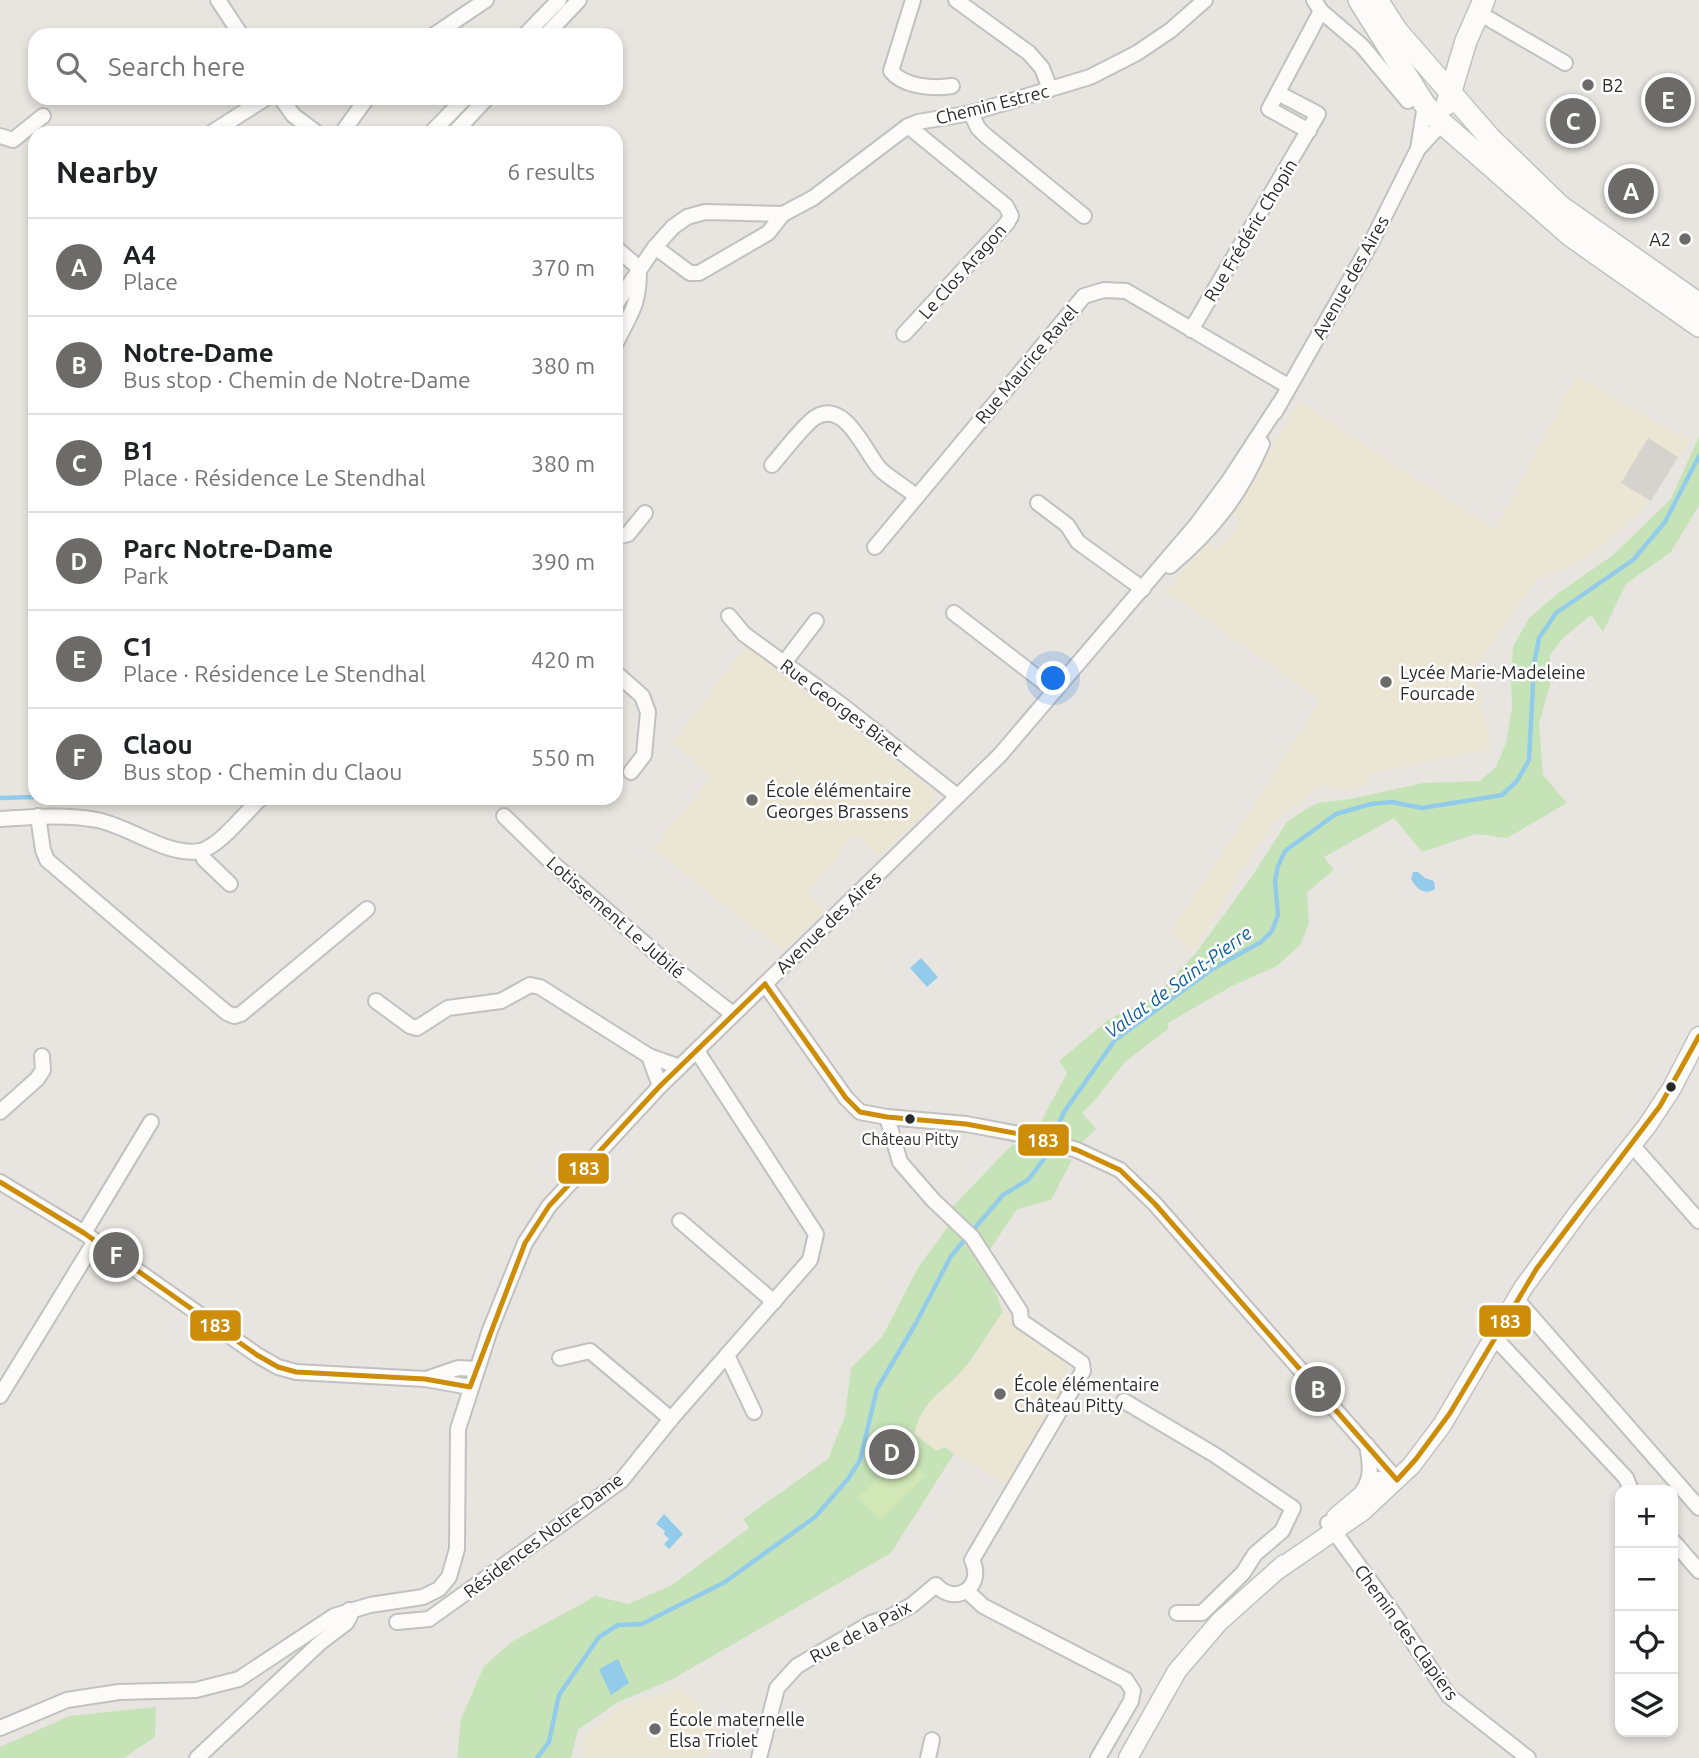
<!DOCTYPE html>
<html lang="en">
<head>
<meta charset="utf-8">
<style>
  body { margin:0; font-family:Ubuntu,sans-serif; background:#f2f2f2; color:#202124 }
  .controls { position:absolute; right:21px; bottom:21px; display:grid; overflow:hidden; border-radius:14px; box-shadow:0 4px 10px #0003 }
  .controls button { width:63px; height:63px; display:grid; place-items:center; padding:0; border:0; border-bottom:2px solid #e0e0e0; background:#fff; color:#202124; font:35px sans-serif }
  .you { position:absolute; left:1054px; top:679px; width:24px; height:24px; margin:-18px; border:5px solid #fff; border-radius:50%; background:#1a73e8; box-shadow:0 0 0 10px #1a73e833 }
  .badge { display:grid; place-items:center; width:46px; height:46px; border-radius:50%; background:#6c6b6a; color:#fff; font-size:23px; font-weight:700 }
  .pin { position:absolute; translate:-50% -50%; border:4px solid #fff; box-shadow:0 2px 7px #0006 }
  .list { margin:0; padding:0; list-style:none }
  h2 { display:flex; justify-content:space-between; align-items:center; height:91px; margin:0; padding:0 28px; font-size:30px }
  h2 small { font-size:23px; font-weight:400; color:#757577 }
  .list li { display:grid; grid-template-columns:46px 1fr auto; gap:21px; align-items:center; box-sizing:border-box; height:98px; padding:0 28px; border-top:2px solid #e0e0e0 }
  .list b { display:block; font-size:26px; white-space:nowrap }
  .list p { margin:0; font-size:23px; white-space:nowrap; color:#757577 }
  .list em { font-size:23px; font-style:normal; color:#757577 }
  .icon { flex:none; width:38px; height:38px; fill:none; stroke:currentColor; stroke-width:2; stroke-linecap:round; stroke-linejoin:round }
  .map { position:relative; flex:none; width:1699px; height:1758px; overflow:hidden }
  .search { position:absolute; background:#fff; box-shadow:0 4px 10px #0003; left:28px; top:28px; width:595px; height:77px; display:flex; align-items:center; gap:18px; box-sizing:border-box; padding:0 24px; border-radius:21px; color:#757577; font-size:26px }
  .panel { position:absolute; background:#fff; box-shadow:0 4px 10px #0003; left:28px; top:126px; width:595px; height:679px; border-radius:21px }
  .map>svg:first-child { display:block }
  .education { fill:#ebe5d4 }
  .green { fill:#c6e3b8 }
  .pitch { fill:#d1e8b6 }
  .plaza { fill:#d6d3ce }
  .water { fill:#93ccea }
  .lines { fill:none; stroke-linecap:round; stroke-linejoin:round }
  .stream { stroke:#93ccea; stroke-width:4.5 }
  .minor-casing { stroke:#c2c1c1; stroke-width:18 }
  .tertiary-casing { stroke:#c2c1c1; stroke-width:21 }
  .secondary-casing { stroke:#c2c1c1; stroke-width:24 }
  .minor { stroke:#fcfbfa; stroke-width:14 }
  .tertiary { stroke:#fcfbfa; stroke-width:18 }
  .secondary { stroke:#fcfbfa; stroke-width:21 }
  .bus-1-casing { stroke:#fff; stroke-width:10 }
  .bus-1 { stroke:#ce8d08; stroke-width:5 }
  .poi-dot { fill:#6c6b6a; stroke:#fff; stroke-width:2.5 }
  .bus-dot { fill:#2a2a2a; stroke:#fff; stroke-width:2.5 }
  .labels { text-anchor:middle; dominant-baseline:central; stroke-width:5; stroke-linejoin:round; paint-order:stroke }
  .bus-label { font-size:16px; fill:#2a2a2a; stroke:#fff }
  .poi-label { font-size:18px; fill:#2a2a2a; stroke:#fff; text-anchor:start }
  .street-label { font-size:18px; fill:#2a2a2a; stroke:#fff }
  .water-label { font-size:19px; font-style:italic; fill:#0e5e9a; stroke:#fff }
  .line-badge { stroke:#fff; stroke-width:2.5 }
  .badge-label { font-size:19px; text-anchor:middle; font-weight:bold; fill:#fff }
</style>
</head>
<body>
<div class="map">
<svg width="1699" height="1758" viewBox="0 0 1699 1758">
  <rect width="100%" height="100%" fill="#e8e5e0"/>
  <g class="education">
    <polygon points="1576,376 1690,441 1647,504 1604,544 1572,566 1537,579 1481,661 1474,663 1491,749 1375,773 1364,785 1344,791 1324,785 1290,809 1275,821 1245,865 1194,952 1170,933 1321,701 1166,590 1208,543 1218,550 1223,541 1227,543 1241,519 1234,515 1299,401 1495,530"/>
    <polygon points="746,646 934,791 935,804 880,857 856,836 850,841 807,893 826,910 783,951 653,849 712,777 673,743"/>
    <polygon points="1003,1311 1012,1318 1010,1321 1070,1363 1065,1370 1075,1378 1007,1485 945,1447 937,1451 914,1434 920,1415 929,1400 960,1373"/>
    <polygon points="682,1689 717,1721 718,1744 704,1758 583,1758 584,1737 622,1705"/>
  </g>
  <g class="green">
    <polygon points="1699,436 1699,505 1671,552 1626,584 1603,632 1591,615 1563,638 1550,655 1551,681 1539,724 1543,775 1567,803 1507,838 1476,834 1422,852 1394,818 1324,857 1334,870 1307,892 1309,924 1300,945 1277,966 1232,986 1168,1023 1168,1029 1125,1062 1094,1101 1082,1113 1096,1129 1080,1144 1037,1129 1067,1073 1059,1061 1108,1020 1154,997 1196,953 1252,876 1287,822 1303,811 1318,803 1350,799 1423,783 1480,781 1496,767 1506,743 1512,707 1511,677 1513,647 1529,618 1557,594 1613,555 1671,499"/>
    <path d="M1013,1144L1072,1160L1051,1200L1017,1209L991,1248L986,1268L1003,1311C989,1331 976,1356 959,1374C936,1398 924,1399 914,1434L937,1451L945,1447L954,1454L891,1553L671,1680L618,1702L578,1730L571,1758H457L461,1719L484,1666L513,1641L596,1596L628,1604L672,1585L749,1528L743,1519L828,1459L845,1416L851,1368L882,1337L919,1266L949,1225L952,1207Z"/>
    <polygon points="156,1707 155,1737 124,1758 0,1758 0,1747 69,1716"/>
  </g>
  <polygon class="pitch" points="903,1453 926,1475 881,1520 858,1498"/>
  <polygon class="plaza" points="1648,438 1678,457 1651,501 1621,483"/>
  <g class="water">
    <path d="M1413,872H1418L1425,878L1434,881L1435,889C1424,896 1417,889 1411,879Z"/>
    <polygon points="921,958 938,977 927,987 910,968"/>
    <polygon points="664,1514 683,1534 669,1549 664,1544 669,1539 664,1534 665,1531 656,1524"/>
    <polygon points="618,1659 629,1683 611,1695 599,1669"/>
  </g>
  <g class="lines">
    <g class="stream">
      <polyline points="0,798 35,797"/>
      <polyline points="537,1758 549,1742 559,1695 599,1637 618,1625 642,1624 725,1582 815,1517 848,1479 860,1460 877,1389 916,1323 951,1256 1003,1195 1028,1180 1044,1159 1064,1112 1115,1040 1214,968 1261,942 1272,931 1278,915 1275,881 1278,866 1285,851 1336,814 1371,804 1392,802 1422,808 1502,795 1517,781 1529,760 1534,664 1539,638 1556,613 1633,560 1665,522 1699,456"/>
    </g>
    <g class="minor-casing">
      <g id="minor">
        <polyline points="218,0 241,35"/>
        <path d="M913,0L891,71C904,87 933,89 952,86"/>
        <polyline points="956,0 1029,53 1042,68 1050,89"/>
        <polyline points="1321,11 1362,46 1408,101"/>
        <polyline points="1479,13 1565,63"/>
        <polyline points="434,35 486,0"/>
        <polyline points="525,35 559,0"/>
        <polyline points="546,35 579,0"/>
        <polyline points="281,98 293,115 317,133"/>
        <polyline points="971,113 978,128 985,135 1084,216"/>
        <polyline points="1309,131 1269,109 1321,11 1314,0"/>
        <polyline points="211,133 266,98"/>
        <polyline points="342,133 367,98"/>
        <polyline points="431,133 465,98"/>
        <polyline points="454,133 487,98"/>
        <polyline points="0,136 13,140 43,116"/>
        <polyline points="1418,149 1425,105"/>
        <polyline points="655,247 690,273 699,273 768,233 783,214"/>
        <polyline points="616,248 639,268"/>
        <polyline points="616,304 655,247 673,227 687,217 705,212 783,214 813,198 908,126 918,122 971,113 1090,77 1137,53 1171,30 1205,0"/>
        <polyline points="1191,330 1318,114 1278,93"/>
        <polyline points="904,334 1007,223 1011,216 1006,206 908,126"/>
        <path d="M616,343C631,312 639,306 639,270"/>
        <polyline points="1275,412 1372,241 1418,149 1442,123"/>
        <path d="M772,465C781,455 806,422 816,417C846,399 866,455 881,470C891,479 905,487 916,496"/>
        <polyline points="1038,503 1067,525 1078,542 1143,589"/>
        <polyline points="616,533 618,537 628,534 645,513"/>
        <polyline points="875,547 1084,296 1104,290 1126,291 1288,386"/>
        <path d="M1170,566C1213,530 1240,495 1262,444"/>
        <polyline points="954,613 1055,691"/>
        <polyline points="729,616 744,634 843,706 957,796"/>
        <polyline points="784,663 816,621"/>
        <polyline points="616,673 642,696 648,712 644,755 631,772"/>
        <polyline points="38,816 43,850 47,860 227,1013 234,1016 241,1014 367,909"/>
        <polyline points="504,816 548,859 666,962 733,1014"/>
        <path d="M0,819C32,817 66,814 97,820C129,826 168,857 200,851C219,847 246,812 261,798"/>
        <polyline points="201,851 204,859 230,884"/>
        <polyline points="765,984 846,1098 860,1112 887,1117 966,1124 1030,1136 1077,1150 1120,1170 1155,1204 1397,1480"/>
        <polyline points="376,1001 410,1026 417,1028 448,1008 501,1001 530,985 540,987 649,1056"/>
        <polyline points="660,1086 649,1056 680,1067"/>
        <polyline points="0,1112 37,1079 43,1070 42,1056"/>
        <polyline points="1632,1145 1699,1221"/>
        <polyline points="0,1182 84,1233 257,1355 278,1367 296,1372 425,1379 470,1387"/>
        <polyline points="680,1221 774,1302"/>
        <polyline points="84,1233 151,1122"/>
        <polyline points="1517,1300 1699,1508"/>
        <polyline points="1495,1338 1626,1478 1631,1490"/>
        <polyline points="727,1355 754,1412"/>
        <polyline points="560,1358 590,1351 671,1419"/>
        <polyline points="426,1379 458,1368 476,1369"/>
        <polyline points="0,1396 95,1241"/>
        <polyline points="1124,1401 1215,1455 1293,1508 1282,1531 1255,1554 1243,1573 1202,1613 1177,1613"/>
        <path d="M1362,1492C1373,1477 1370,1463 1367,1445"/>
        <polyline points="1328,1523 1394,1614 1449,1696 1528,1758"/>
        <polyline points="1673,1541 1699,1571"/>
        <polyline points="967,1591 983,1606 1126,1680 1133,1691 1131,1701 1098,1758"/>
        <polyline points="397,1622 429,1619 621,1481 671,1419 810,1260 816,1234 697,1051"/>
        <polyline points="0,1728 67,1700 119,1692 196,1690 239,1679 334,1616 370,1605 423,1597 439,1589 449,1577 457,1549 458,1429 490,1330 525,1243 549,1206 660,1086 1000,755 1197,524 1228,482 1279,404"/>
        <polyline points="197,1758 321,1642 346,1623 350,1616 349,1610"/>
        <path d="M759,1758L777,1688L797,1666L871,1623L888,1618L912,1605L936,1585C956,1607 985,1586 972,1560L1083,1371L1082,1363L1021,1321L1020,1311L972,1237L933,1200L900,1162L887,1117"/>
        <polyline points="928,1758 932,1740"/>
      </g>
    </g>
    <g class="tertiary-casing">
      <g id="tertiary">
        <polyline points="1336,1517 1379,1481"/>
        <polyline points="1276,1571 1363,1511 1411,1466 1442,1425 1523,1288 1580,1210 1647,1126 1672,1088 1699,1036"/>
        <polyline points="1128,1758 1177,1671 1219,1622 1284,1564"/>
      </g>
    </g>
    <g class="secondary-casing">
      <g id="secondary">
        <polyline points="1359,0 1425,105 1442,123 1571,236 1699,326"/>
        <polyline points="1377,0 1397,31 1490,138 1560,206 1699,304"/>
        <polyline points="1447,104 1466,41 1484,0"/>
      </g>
    </g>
    <use href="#minor" class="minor"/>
    <use href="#tertiary" class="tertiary"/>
    <use href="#secondary" class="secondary"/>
    <g class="bus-1-casing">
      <g id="bus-1">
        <polyline points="765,984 846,1098 860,1112 887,1117 966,1124 1030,1136 1077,1150 1120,1170 1155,1204 1397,1480 1416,1459 1450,1413 1537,1268 1660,1106 1699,1036"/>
        <polyline points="0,1182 84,1233 257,1355 278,1367 296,1372 425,1379 470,1387 525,1243 549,1206 660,1086 765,984"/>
      </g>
    </g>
    <use href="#bus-1" class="bus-1"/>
  </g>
  <g class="poi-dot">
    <circle cx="1588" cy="85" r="7"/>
    <circle cx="1685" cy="239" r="7"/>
    <circle cx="1386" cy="682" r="7"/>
    <circle cx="752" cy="800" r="7"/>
    <circle cx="1000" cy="1394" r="7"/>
    <circle cx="655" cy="1729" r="7"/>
  </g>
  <g class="bus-dot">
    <circle cx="1671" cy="1087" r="6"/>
    <circle cx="910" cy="1119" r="6"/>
  </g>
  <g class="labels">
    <g class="bus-label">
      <text x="910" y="1139">Château Pitty</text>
    </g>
    <g class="poi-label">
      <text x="1602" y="85">B2</text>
      <text x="1671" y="239" text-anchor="end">A2</text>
      <text x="1400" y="672">Lycée Marie-Madeleine<tspan x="1400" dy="21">Fourcade</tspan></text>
      <text x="766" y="790">École élémentaire<tspan x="766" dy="21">Georges Brassens</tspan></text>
      <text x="1014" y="1384">École élémentaire<tspan x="1014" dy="21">Château Pitty</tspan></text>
      <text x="669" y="1719">École maternelle<tspan x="669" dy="21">Elsa Triolet</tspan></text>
    </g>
    <g class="street-label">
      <text transform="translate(992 104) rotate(-14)">Chemin Estrec</text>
      <text transform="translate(1250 230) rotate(-59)">Rue Frédéric Chopin</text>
      <text transform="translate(962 271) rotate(-48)">Le Clos Aragon</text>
      <text transform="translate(1350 277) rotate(-61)">Avenue des Aires</text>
      <text transform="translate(1026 364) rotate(-50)">Rue Maurice Ravel</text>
      <text transform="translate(842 707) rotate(37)">Rue Georges Bizet</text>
      <text transform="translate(616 917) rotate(41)">Lotissement Le Jubilé</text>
      <text transform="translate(828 922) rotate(-44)">Avenue des Aires</text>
      <text transform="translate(543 1535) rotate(-37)">Résidences Notre-Dame</text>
      <text transform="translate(860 1631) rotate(-28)">Rue de la Paix</text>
      <text transform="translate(1407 1632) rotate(54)">Chemin des Clapiers</text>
    </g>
    <g class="water-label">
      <text transform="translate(1178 982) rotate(-36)">Vallat de Saint-Pierre</text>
    </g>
  </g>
  <g class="line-badge">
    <rect x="1017" y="1123" width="53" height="34" rx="7" fill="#ce8d08"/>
    <rect x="557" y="1152" width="53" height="33" rx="7" fill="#ce8d08"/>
    <rect x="1478" y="1304" width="54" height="34" rx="7" fill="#ce8d08"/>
    <rect x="189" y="1309" width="53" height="33" rx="7" fill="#ce8d08"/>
  </g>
  <g class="badge-label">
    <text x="1043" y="1147">183</text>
    <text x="584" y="1175">183</text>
    <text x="1505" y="1328">183</text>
    <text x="215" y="1332">183</text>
  </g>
</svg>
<div class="controls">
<button>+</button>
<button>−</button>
<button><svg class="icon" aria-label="locate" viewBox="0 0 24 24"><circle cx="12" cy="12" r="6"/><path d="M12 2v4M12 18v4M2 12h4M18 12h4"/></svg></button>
<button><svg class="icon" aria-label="layers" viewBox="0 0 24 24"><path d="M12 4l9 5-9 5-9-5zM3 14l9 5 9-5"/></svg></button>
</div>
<div class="you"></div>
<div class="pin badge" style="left:1631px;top:191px">A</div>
<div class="pin badge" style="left:1318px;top:1389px">B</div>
<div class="pin badge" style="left:1573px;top:121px">C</div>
<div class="pin badge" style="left:892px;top:1452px">D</div>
<div class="pin badge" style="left:1668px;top:100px">E</div>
<div class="pin badge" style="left:116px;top:1255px">F</div>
<div class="search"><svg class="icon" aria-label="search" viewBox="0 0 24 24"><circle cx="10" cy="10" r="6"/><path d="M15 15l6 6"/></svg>Search here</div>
<section class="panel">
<h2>Nearby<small>6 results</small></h2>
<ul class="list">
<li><span class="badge">A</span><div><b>A4</b><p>Place</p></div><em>370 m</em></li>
<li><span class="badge">B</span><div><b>Notre-Dame</b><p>Bus stop · Chemin de Notre-Dame</p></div><em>380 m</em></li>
<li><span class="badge">C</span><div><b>B1</b><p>Place · Résidence Le Stendhal</p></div><em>380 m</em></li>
<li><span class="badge">D</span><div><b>Parc Notre-Dame</b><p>Park</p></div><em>390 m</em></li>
<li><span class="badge">E</span><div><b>C1</b><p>Place · Résidence Le Stendhal</p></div><em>420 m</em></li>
<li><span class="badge">F</span><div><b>Claou</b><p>Bus stop · Chemin du Claou</p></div><em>550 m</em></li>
</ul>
</section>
</div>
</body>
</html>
